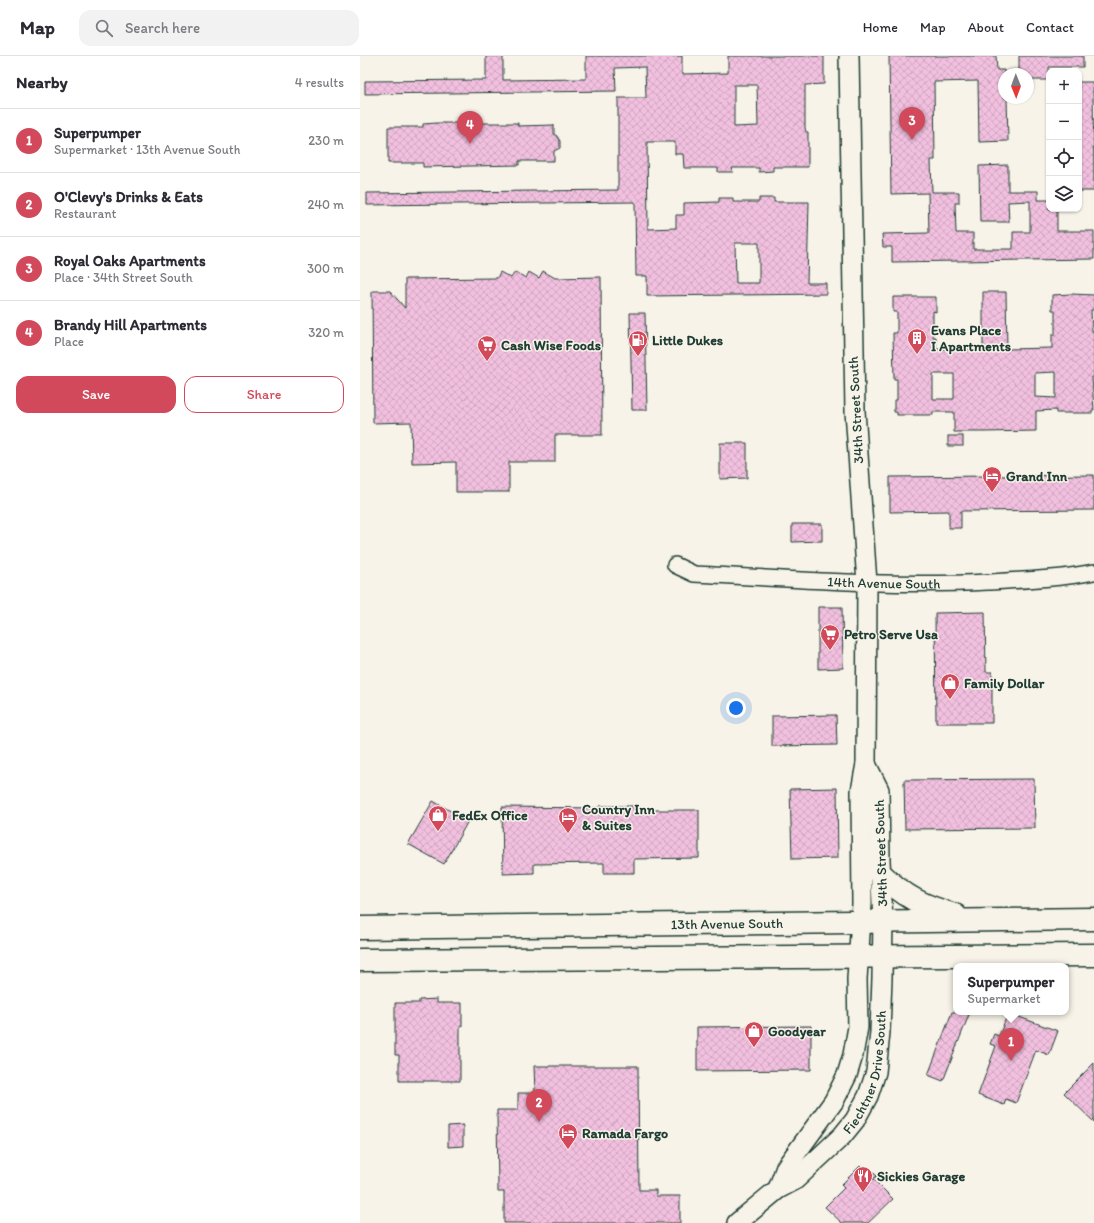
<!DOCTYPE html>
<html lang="en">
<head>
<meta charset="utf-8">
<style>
  body { margin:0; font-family:Itim,sans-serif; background:#f2f2f3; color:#2b2b33 }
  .controls { position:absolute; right:12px; top:12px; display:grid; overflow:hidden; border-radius:8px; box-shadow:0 1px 3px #0004 }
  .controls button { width:36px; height:36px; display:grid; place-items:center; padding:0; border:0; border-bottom:1px solid #e1e1e2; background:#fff; color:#2b2b33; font:20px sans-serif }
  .compass { position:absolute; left:638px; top:12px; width:36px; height:36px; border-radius:50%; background:#fff; box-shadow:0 1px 3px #0004; rotate:179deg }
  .you { position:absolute; left:376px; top:652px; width:14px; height:14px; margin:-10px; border:3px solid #fff; border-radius:50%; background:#1a73e8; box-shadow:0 0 0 6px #1a73e833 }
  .badge { display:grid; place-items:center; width:26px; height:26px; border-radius:50%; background:#d1495b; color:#fff; font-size:13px; font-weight:700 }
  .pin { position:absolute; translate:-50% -33px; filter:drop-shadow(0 1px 2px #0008) }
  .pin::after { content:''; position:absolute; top:21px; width:14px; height:12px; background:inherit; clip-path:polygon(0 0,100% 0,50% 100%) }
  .popup { position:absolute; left:593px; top:907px; width:116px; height:52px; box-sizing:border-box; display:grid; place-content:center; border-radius:8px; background:#fff; filter:drop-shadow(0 1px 3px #0005); font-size:13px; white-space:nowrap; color:#7c7c81 }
  .popup b { font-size:15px; color:#2b2b33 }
  .popup::after { content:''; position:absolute; left:50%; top:100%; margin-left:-8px; border:8px solid transparent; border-top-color:#fff }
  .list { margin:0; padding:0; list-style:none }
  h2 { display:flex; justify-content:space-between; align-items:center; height:52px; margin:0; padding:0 16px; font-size:17px }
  h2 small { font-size:13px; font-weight:400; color:#7c7c81 }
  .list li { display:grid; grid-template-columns:26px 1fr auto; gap:12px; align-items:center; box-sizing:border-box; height:64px; padding:0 16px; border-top:1px solid #e1e1e2 }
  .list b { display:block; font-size:15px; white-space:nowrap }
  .list p { margin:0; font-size:13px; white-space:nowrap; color:#7c7c81 }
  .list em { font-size:13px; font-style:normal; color:#7c7c81 }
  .actions { display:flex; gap:8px; padding:12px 16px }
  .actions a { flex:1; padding:9px 0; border:1px solid #d1495b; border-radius:12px; text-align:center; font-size:14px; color:#d1495b }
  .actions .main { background:#d1495b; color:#fff }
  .icon { flex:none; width:22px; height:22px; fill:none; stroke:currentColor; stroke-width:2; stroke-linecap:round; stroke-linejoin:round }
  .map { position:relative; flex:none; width:734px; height:1167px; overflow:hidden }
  header { display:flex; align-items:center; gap:24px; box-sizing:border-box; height:56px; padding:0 20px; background:#fff; border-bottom:1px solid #e1e1e2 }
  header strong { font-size:19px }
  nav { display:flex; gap:22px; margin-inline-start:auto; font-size:14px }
  .search { width:280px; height:36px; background:#f2f2f3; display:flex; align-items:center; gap:10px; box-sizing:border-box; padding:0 14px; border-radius:12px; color:#7c7c81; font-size:15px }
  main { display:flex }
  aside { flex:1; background:#fff }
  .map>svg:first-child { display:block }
  .building { fill:url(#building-cross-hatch); stroke:#1f3d34; fill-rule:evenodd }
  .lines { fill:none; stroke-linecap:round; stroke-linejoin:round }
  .minor-casing { stroke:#1f3d34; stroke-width:18 }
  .tertiary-casing { stroke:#1f3d34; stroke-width:22 }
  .secondary-casing { stroke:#1f3d34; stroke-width:25 }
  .minor { stroke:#f7f3e8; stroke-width:15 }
  .tertiary { stroke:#f7f3e8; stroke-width:19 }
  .secondary { stroke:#f7f3e8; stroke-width:22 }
  .labels { text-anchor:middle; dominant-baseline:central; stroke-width:3; stroke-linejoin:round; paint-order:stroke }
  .poi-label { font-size:14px; font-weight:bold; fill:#1f3d34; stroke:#f7f3e8; text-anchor:start }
  .street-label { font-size:14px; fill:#1f3d34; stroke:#f7f3e8 }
</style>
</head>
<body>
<header>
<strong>Map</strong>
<div class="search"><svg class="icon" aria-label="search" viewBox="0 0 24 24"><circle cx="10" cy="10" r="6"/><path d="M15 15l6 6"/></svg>Search here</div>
<nav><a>Home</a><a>Map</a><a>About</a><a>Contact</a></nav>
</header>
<main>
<aside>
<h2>Nearby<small>4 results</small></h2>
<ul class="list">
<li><span class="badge">1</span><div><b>Superpumper</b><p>Supermarket · 13th Avenue South</p></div><em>230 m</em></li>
<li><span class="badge">2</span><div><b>O'Clevy's Drinks &amp; Eats</b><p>Restaurant</p></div><em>240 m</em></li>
<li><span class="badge">3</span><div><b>Royal Oaks Apartments</b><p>Place · 34th Street South</p></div><em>300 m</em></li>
<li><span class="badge">4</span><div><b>Brandy Hill Apartments</b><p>Place</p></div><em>320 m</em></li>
</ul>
<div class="actions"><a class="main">Save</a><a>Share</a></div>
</aside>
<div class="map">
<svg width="734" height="1167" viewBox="0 0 734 1167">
  <defs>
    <pattern id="building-cross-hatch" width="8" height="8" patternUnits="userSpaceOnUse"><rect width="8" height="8" fill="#f2c0df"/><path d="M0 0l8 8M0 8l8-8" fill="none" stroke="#cfa6c0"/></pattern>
  </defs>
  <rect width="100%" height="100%" fill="#f7f3e8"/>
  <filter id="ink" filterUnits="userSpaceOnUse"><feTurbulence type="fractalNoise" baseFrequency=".025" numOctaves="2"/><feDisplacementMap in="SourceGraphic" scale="8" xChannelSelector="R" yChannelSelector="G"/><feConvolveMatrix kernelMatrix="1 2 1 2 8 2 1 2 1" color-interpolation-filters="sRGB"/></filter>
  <g filter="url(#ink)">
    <g class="building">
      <path d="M126,0H143V24L226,23V0H322V18L368,17V0H464V28L445,29V72L446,76H448V111H413V115L399,116V112H372L373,116H358V112H324L323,98H315V86H287L288,173L316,172V159H324V147L359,146V142H373V146H399V142H414V146H449L447,227H466V238L287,240V220H276L275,146L7,149V137L258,134V42H286L285,11L255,12L256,35L5,38V25L126,24ZM374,29H397L398,70L374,71ZM375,187H399V227H376Z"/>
      <polygon points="529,0 636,0 637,14 644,14 644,42 647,42 648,85 619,86 618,25 574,26 575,104 571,104 572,136 599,136 599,147 595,147 596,177 613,177 613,193 653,193 653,176 670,176 670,145 648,146 649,166 620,166 619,110 648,109 648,135 678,135 678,144 689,144 689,153 697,153 697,175 734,175 734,203 532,206 532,191 523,191 522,178 569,177 568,137 531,138"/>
      <polygon points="659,0 723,0 723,11 689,11 689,24 668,24 668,18 659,18"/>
      <polygon points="719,26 733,26 734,135 719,135"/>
      <polygon points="77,67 158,67 158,70 194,69 194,78 197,80 200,85 200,92 194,95 194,105 159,105 159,109 63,111 63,107 28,107 28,71 63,71 63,68"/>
      <polygon points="183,215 195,222 241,221 242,379 195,379 195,406 149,406 149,436 96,436 96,406 52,407 51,366 13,367 12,235 30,235 45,252 45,223 137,222 140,216 151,222 155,216 166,222 169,216 179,222"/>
      <path d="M623,236H646L647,293L692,292V279H695V254H692V239L711,238L734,239V254H731L732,275H734V321H732L734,354H732V357H696V354L676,355V375L624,376H594V356H573V359H537V356H534V344H537V323H534L533,277H537V256H533V241H576V256L573,255V281H576V293H623ZM696,316V342L675,341V317ZM573,318H594V343H573Z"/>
      <polygon points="270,257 285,257 287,354 272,354"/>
      <rect x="588" y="380" width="15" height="10"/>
      <polygon points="360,387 387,387 387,422 360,423"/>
      <polygon points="734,419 734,454 601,455 601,472 589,472 589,455 530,456 530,421"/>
      <polygon points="432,468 462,468 462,485 432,486"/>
      <polygon points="458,551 482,551 483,612 458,613"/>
      <polygon points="625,556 626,616 632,616 632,667 576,667 575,557"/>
      <polygon points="476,659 477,689 412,690 412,660"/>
      <polygon points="674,723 675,772 545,773 544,724"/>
      <polygon points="477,732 478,802 432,803 430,733"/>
      <polygon points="73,745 108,765 84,808 48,788"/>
      <polygon points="240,750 274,750 274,754 339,754 339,802 274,803 274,817 244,817 244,807 174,808 174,817 143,818 142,751 240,752"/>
      <polygon points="77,943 77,947 102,947 102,970 100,970 100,1025 39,1025 39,999 35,999 35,947 59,947 59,944"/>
      <polygon points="592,956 610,956 583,1025 568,1019"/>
      <polygon points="648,957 698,975 689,999 676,994 656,1047 646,1043 644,1049 618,1039 636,990 630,988 634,978 639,980"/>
      <polygon points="451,970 451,1014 337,1015 337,971"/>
      <polygon points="734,1007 734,1066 704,1037"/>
      <polygon points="174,1010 278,1010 279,1134 296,1134 296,1140 320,1140 320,1167 144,1167 144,1136 138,1136 137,1054 158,1054 158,1037 175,1037"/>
      <polygon points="103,1069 103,1090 88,1091 88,1070"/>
      <polygon points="500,1110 505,1115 508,1112 517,1120 513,1123 533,1143 508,1167 482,1167 465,1151 484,1132 481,1129"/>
    </g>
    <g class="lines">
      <g class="minor-casing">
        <g id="minor">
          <path id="s1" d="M315,509L334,518C432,523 530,531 628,526C664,524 699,523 734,516"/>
        </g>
      </g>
      <g class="tertiary-casing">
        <g id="tertiary">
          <polyline points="418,1133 426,1111 474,1045 487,1019 493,999 498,971 497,923 502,848 501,735 506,708 507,527 495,355 489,0"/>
          <path id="s2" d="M377,1167L418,1133L435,1124L482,1080L495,1064L508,1040L516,1016L520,976L522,922L523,866L520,804L519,734L506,708"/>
        </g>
      </g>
      <g class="secondary-casing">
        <g id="secondary">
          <path d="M521,818C545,841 562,850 595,859"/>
          <path id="s3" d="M0,872L734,863"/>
          <polyline points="0,904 734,899"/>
        </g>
      </g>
      <use href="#minor" class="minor"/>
      <use href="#tertiary" class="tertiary"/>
      <use href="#secondary" class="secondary"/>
    </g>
  </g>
  <defs>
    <g id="building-pin" transform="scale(1)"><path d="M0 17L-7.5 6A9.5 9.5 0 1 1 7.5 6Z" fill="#d1495b" stroke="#f7f3e8"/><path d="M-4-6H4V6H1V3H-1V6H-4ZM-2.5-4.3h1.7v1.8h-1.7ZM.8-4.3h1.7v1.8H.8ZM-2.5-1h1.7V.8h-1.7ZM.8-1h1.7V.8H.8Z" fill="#fff"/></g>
    <g id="fuel-pin" transform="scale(1)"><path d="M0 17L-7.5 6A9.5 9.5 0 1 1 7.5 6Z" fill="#d1495b" stroke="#f7f3e8"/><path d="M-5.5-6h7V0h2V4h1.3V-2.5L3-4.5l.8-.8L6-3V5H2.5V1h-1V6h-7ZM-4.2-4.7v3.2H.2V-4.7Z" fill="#fff"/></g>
    <g id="supermarket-pin" transform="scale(1)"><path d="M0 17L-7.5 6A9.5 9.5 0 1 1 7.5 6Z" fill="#d1495b" stroke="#f7f3e8"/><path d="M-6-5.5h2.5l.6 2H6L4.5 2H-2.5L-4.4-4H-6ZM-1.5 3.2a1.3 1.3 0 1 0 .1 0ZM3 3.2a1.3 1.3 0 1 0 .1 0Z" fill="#fff"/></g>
    <g id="hotel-pin" transform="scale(1)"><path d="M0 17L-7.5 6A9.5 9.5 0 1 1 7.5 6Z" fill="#d1495b" stroke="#f7f3e8"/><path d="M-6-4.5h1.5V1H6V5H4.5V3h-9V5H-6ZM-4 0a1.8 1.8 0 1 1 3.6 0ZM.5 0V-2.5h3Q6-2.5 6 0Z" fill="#fff"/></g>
    <g id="shop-pin" transform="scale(1)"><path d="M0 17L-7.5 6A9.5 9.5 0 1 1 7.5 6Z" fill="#d1495b" stroke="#f7f3e8"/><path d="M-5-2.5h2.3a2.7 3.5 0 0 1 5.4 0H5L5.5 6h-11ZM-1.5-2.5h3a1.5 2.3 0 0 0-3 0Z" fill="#fff"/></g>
    <g id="restaurant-pin" transform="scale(1)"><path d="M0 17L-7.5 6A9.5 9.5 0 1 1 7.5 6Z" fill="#d1495b" stroke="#f7f3e8"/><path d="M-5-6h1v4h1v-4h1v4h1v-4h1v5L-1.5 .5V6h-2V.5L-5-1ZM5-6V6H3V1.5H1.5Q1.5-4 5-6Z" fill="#fff"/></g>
  </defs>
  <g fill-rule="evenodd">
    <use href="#building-pin" x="557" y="282"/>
    <use href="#fuel-pin" x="278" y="284"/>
    <use href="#supermarket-pin" x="127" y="289"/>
    <use href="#hotel-pin" x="632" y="420"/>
    <use href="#supermarket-pin" x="470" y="578"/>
    <use href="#shop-pin" x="590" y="627"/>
    <use href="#shop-pin" x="78" y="759"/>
    <use href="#hotel-pin" x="208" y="761"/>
    <use href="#shop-pin" x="394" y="975"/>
    <use href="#hotel-pin" x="208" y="1077"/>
    <use href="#restaurant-pin" x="503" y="1120"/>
  </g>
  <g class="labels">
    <g class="poi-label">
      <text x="571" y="274">Evans Place<tspan x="571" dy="16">I Apartments</tspan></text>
      <text x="292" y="284">Little Dukes</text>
      <text x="141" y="289">Cash Wise Foods</text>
      <text x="646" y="420">Grand Inn</text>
      <text x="484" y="578">Petro Serve Usa</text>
      <text x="604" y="627">Family Dollar</text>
      <text x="222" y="753">Country Inn<tspan x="222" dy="16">&amp; Suites</tspan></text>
      <text x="92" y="759">FedEx Office</text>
      <text x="408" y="975">Goodyear</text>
      <text x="222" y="1077">Ramada Fargo</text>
      <text x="517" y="1120">Sickies Garage</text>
    </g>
    <g class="street-label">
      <text transform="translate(496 354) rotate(-93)">34th Street South</text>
      <text stroke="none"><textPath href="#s1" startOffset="211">14th Avenue South</textPath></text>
      <text transform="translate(521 797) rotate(-92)">34th Street South</text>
      <text stroke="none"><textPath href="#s3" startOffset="367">13th Avenue South</textPath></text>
      <text stroke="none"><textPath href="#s2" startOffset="207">Fiechtner Drive South</textPath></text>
    </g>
  </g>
</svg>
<div class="controls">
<button>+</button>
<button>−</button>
<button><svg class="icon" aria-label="locate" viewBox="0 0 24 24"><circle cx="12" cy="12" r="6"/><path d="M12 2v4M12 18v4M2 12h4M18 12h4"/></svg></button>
<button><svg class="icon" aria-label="layers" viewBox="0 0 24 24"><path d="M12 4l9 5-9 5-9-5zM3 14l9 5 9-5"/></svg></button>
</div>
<svg class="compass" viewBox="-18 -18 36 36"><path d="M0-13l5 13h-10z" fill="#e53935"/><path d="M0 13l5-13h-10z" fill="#7c7c81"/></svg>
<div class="you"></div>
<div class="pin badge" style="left:651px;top:1005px">1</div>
<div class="popup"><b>Superpumper</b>Supermarket</div>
<div class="pin badge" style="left:179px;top:1066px">2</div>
<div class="pin badge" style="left:552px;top:84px">3</div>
<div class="pin badge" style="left:110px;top:88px">4</div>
</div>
</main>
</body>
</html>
